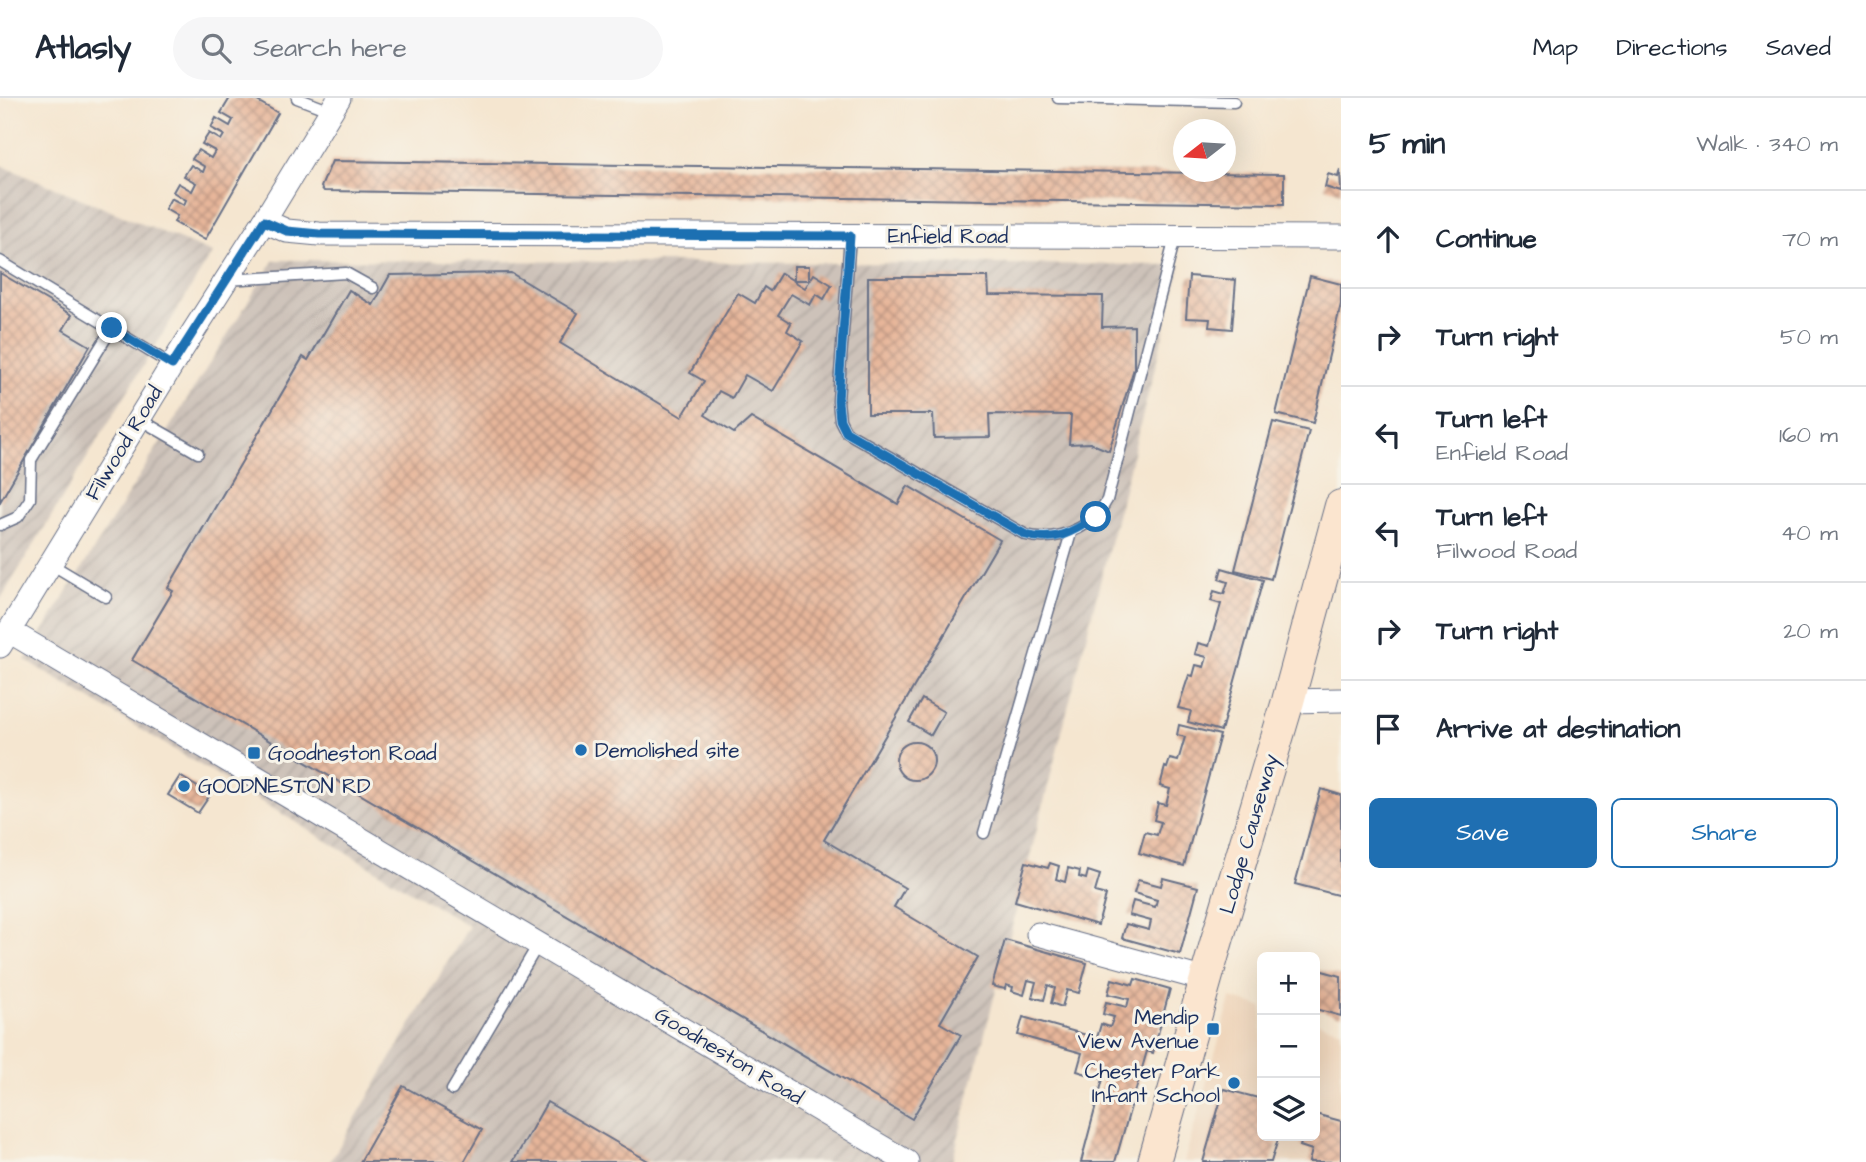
<!DOCTYPE html>
<html lang="en">
<head>
<meta charset="utf-8">
<style>
  body { margin:0; font-family:"Architects Daughter",sans-serif; background:#f6f6f7; color:#1f2937 }
  .controls { position:absolute; right:21px; bottom:21px; display:grid; overflow:hidden; border-radius:10px; box-shadow:0 7px 28px #0002 }
  .controls button { width:63px; height:63px; display:grid; place-items:center; padding:0; border:0; border-bottom:2px solid #e0e1e3; background:#fff; color:#1f2937; font:35px sans-serif }
  .compass { position:absolute; left:1173px; top:21px; width:63px; height:63px; border-radius:50%; background:#fff; box-shadow:0 7px 28px #0002; rotate:253deg }
  .stop { position:absolute; width:21px; height:21px; margin:-16px; border:5px solid #1f6fb2; border-radius:50%; background:#fff }
  .stop.end { background:#1f6fb2; border-color:#fff; box-shadow:0 2px 7px #0008 }
  .list { margin:0; padding:0; list-style:none }
  h2 { display:flex; justify-content:space-between; align-items:center; height:91px; margin:0; padding:0 28px; font-size:30px }
  h2 small { font-size:23px; font-weight:400; color:#747a83 }
  .list li { display:grid; grid-template-columns:46px 1fr auto; gap:21px; align-items:center; box-sizing:border-box; height:98px; padding:0 28px; border-top:2px solid #e0e1e3 }
  .list b { display:block; font-size:26px; white-space:nowrap }
  .list p { margin:0; font-size:23px; white-space:nowrap; color:#747a83 }
  .list em { font-size:23px; font-style:normal; color:#747a83 }
  .actions { display:flex; gap:14px; padding:21px 28px }
  .actions a { flex:1; padding:16px 0; border:2px solid #1f6fb2; border-radius:10px; text-align:center; font-size:24px; color:#1f6fb2 }
  .actions .main { background:#1f6fb2; color:#fff }
  .icon { flex:none; width:38px; height:38px; fill:none; stroke:currentColor; stroke-width:2; stroke-linecap:round; stroke-linejoin:round }
  .map { position:relative; flex:none; width:1341px; height:1064px; overflow:hidden }
  header { display:flex; align-items:center; gap:42px; box-sizing:border-box; height:98px; padding:0 35px; background:#fff; border-bottom:2px solid #e0e1e3 }
  header strong { font-size:33px }
  nav { display:flex; gap:38px; margin-inline-start:auto; font-size:24px }
  .search { width:490px; height:63px; background:#f6f6f7; display:flex; align-items:center; gap:18px; box-sizing:border-box; padding:0 24px; border-radius:38px; color:#747a83; font-size:26px }
  main { display:flex }
  aside { flex:1; background:#fff }
  .map>svg:first-child { display:block }
  .built { fill:#efd6bc }
  .industrial { fill:url(#industrial-furrows) }
  .building { fill:url(#building-cross-hatch) }
  .lines { fill:none; stroke-linecap:round; stroke-linejoin:round }
  .lane-casing { stroke:#676f86; stroke-width:13 }
  .street-casing { stroke:#676f86; stroke-width:25 }
  .secondary-casing { stroke:#676f86; stroke-width:34 }
  .lane { stroke:#fff; stroke-width:10 }
  .street { stroke:#fff; stroke-width:23 }
  .secondary { stroke:#fbe5cf; stroke-width:32 }
  .route { stroke:#1f6fb2; stroke-width:9 }
  .poi-dot { fill:#1f6fb2; stroke:#f7f3e8; stroke-width:2.5 }
  .labels { text-anchor:middle; dominant-baseline:central; stroke-width:6; stroke-linejoin:round; paint-order:stroke }
  .street-label { font-size:21px; fill:#1b2f5e; stroke:#f7f3e8 }
  .poi-label { font-size:21px; fill:#1b2f5e; stroke:#f7f3e8; text-anchor:start }
</style>
</head>
<body>
<header>
<strong>Atlasly</strong>
<div class="search"><svg class="icon" aria-label="search" viewBox="0 0 24 24"><circle cx="10" cy="10" r="6"/><path d="M15 15l6 6"/></svg>Search here</div>
<nav><a>Map</a><a>Directions</a><a>Saved</a></nav>
</header>
<main>
<div class="map">
<svg width="1341" height="1064" viewBox="0 0 1341 1064">
  <defs>
    <pattern id="industrial-furrows" width="10" height="10" patternUnits="userSpaceOnUse" patternTransform="scale(1.75)"><rect width="10" height="10" fill="#cdc2b9"/><path d="M-1 1l2-2M0 10L10 0M9 11l2-2" fill="none" stroke="#afa7a1"/></pattern>
    <pattern id="building-cross-hatch" width="8" height="8" patternUnits="userSpaceOnUse" patternTransform="scale(1.75)"><rect width="8" height="8" fill="#e7b69a"/><path d="M0 0l8 8M0 8l8-8" fill="none" stroke="#ba9481"/></pattern>
  </defs>
  <rect width="100%" height="100%" fill="#f7f3e8"/>
  <filter id="ink" filterUnits="userSpaceOnUse"><feTurbulence type="fractalNoise" baseFrequency=".0143" numOctaves="2"/><feDisplacementMap in="SourceGraphic" scale="14" xChannelSelector="R" yChannelSelector="G"/><feConvolveMatrix kernelMatrix="1 2 1 2 8 2 1 2 1" color-interpolation-filters="sRGB"/></filter>
  <filter id="wash" filterUnits="userSpaceOnUse"><feTurbulence type="fractalNoise" baseFrequency=".00686" numOctaves="4" result="noise"/><feDisplacementMap in="SourceGraphic" scale="28" xChannelSelector="R" yChannelSelector="G"/><feGaussianBlur stdDeviation="1.57" result="paint"/><feColorMatrix in="noise" values="0 0 0 0 0 0 0 0 0 0 0 0 0 0 0 0 0 1.4 0 .05"/><feComposite in="paint" operator="in"/></filter>
  <g filter="url(#wash)">
    <rect width="100%" height="100%" fill="#f5e6d0"/>
    <polygon class="built" points="1231,900 1262,909 1262,1038 1315,1038 1315,924 1341,932 1341,1064 1184,1064"/>
    <g class="industrial">
      <polygon points="0,67 212,155 0,502"/>
      <polygon points="274,162 1181,167 952,1064 330,1064 469,828 25,562"/>
    </g>
    <g id="blocks">
      <g class="building">
        <polygon points="230,0 252,0 278,15 205,142 174,124 177,118 165,111 171,100 184,107 186,102 173,94 178,85 192,93 196,85 184,78 191,67 203,74 205,69 192,61 198,52 211,60 215,53 202,46 209,35 221,42 224,37 211,30 216,20 230,28 233,22 221,15"/>
        <polygon points="332,63 1284,76 1284,106 324,93 321,89"/>
        <polygon points="1340,71 1341,94 1325,89 1328,76 1338,79"/>
        <rect x="794" y="168" width="15" height="14"/>
        <polygon points="0,175 72,217 63,232 90,248 0,404"/>
        <polygon points="511,175 578,215 560,245 682,319 704,283 690,275 738,195 755,205 764,189 770,193 781,175 805,190 814,176 832,187 824,201 816,196 810,207 791,196 778,217 791,225 787,233 803,243 773,293 745,277 732,300 719,293 705,317 734,335 751,320 898,406 908,388 1000,442 824,742 905,790 894,809 978,859 940,925 961,937 912,1021 132,562 173,493 168,490 303,259 308,262 349,192 373,207 390,177"/>
        <polygon points="1189,178 1236,182 1232,231 1209,229 1210,221 1186,220"/>
        <polygon points="1310,178 1341,186 1341,206 1313,325 1276,316"/>
        <polygon points="868,179 988,179 989,197 1103,198 1102,229 1134,228 1134,270 1109,353 1090,345 1069,346 1071,317 989,316 990,339 934,340 933,316 868,316"/>
        <polygon points="1273,324 1309,333 1271,481 1235,472"/>
        <polygon points="1222,470 1263,482 1221,633 1188,624 1191,613 1178,610 1189,577 1193,578 1196,567 1204,569 1207,559 1195,556 1198,545 1209,548 1221,506 1211,503 1214,493 1224,496 1228,484 1219,481"/>
        <polygon points="922,601 944,614 931,637 909,624"/>
        <polygon points="1179,627 1220,637 1184,768 1139,755 1145,734 1157,737 1161,724 1154,722 1156,713 1158,705 1166,707 1170,691 1160,688 1165,669 1167,670 1170,661 1178,663 1185,639 1177,637"/>
        <circle cx="915" cy="663" r="19"/>
        <polygon points="180,678 210,697 198,715 168,697"/>
        <polygon points="1321,691 1341,697 1341,798 1295,786"/>
        <polygon points="1026,764 1048,770 1050,765 1059,768 1056,781 1065,784 1068,770 1080,773 1079,779 1086,781 1088,773 1100,777 1095,794 1106,797 1098,827 1015,803"/>
        <polygon points="1163,780 1198,789 1180,856 1122,840 1126,826 1149,832 1151,823 1129,817 1133,803 1155,809 1157,802 1134,795 1138,782 1161,788"/>
        <polygon points="1005,842 1087,865 1079,895 1067,892 1062,909 1051,905 1055,890 1048,887 1044,902 1032,899 1036,884 1028,882 1024,897 1012,893 1013,889 1006,887 1005,891 992,888"/>
        <polygon points="1315,871 1341,878 1341,918 1315,911"/>
        <polygon points="1112,881 1133,887 1135,881 1170,891 1153,955 1147,953 1115,1064 1081,1064 1103,981 1077,973 1082,955 1018,937 1023,919 1097,940 1101,926 1110,929 1114,919 1103,916 1106,904 1127,909 1129,901 1108,896"/>
        <polygon points="403,988 482,1032 464,1064 360,1064"/>
        <polygon points="1224,991 1262,1001 1262,1038 1279,1038 1271,1064 1203,1064"/>
        <polygon points="547,1004 650,1064 513,1064"/>
        <polygon points="1315,1016 1341,1023 1341,1064 1309,1064 1312,1052 1300,1048 1303,1038 1315,1038"/>
      </g>
    </g>
  </g>
  <g filter="url(#ink)">
    <use href="#blocks" fill-opacity="0" stroke="#676f86" stroke-width="2"/>
    <g class="lines">
      <g class="lane-casing">
        <g id="lane">
          <polyline points="297,0 331,13"/>
          <polyline points="1058,0 1234,4"/>
          <path d="M850,138L838,303L840,322L846,334L1026,437C1049,443 1075,436 1094,420C1100,416 1103,408 1107,402L1175,140"/>
          <polyline points="0,163 172,267"/>
          <polyline points="227,182 346,175 373,190"/>
          <polyline points="139,321 198,355"/>
          <polyline points="0,427 18,419 30,401 31,362 112,230"/>
          <polyline points="51,466 106,499"/>
          <polyline points="984,735 1071,435"/>
          <polyline points="452,992 539,845"/>
        </g>
      </g>
      <g class="street-casing">
        <g id="street">
          <polyline points="264,123 287,133 319,136 1341,139"/>
          <polyline points="9,533 907,1064"/>
          <polyline points="0,548 172,267 264,123 339,0"/>
          <polyline points="1288,603 1341,602"/>
          <polyline points="1038,836 1206,882"/>
        </g>
      </g>
      <g class="secondary-casing">
        <polyline id="secondary" points="1154,1064 1217,842 1288,603 1341,408"/>
      </g>
      <use href="#lane" class="lane"/>
      <use href="#street" class="street"/>
      <use href="#secondary" class="secondary"/>
    </g>
  </g>
  <g class="lines" filter="url(#ink)">
    <path class="route" d="M112,230L172,267L264,123L287,133L319,136L850,138L838,303L840,322L846,334L1026,437C1054,445 1073,434 1096,419"/>
  </g>
  <g class="poi-dot">
    <circle cx="581" cy="652" r="7"/>
    <rect x="247" y="648" width="14" height="14" rx="3.5"/>
    <circle cx="184" cy="688" r="7"/>
    <rect x="1206" y="924" width="14" height="14" rx="3.5"/>
    <circle cx="1234" cy="985" r="7"/>
  </g>
  <g class="labels">
    <g class="street-label">
      <text x="948" y="138">Enfield Road</text>
      <text transform="translate(124 345) rotate(-59)">Filwood Road</text>
      <text transform="translate(1249 736) rotate(-74)">Lodge Causeway</text>
      <text transform="translate(729 958) rotate(31)">Goodneston Road</text>
    </g>
    <g class="poi-label">
      <text x="595" y="652">Demolished site</text>
      <text x="268" y="655">Goodneston Road</text>
      <text x="198" y="688">GOODNESTON RD</text>
      <text x="1199" y="919" text-anchor="end">Mendip<tspan x="1199" dy="24">View Avenue</tspan></text>
      <text x="1220" y="973" text-anchor="end">Chester Park<tspan x="1220" dy="24">Infant School</tspan></text>
    </g>
  </g>
</svg>
<div class="controls">
<button>+</button>
<button>−</button>
<button><svg class="icon" aria-label="layers" viewBox="0 0 24 24"><path d="M12 4l9 5-9 5-9-5zM3 14l9 5 9-5"/></svg></button>
</div>
<svg class="compass" viewBox="-18 -18 36 36"><path d="M0-13l5 13h-10z" fill="#e53935"/><path d="M0 13l5-13h-10z" fill="#747a83"/></svg>
<div class="stop" style="left:1096px;top:419px"></div>
<div class="stop end" style="left:112px;top:230px"></div>
</div>
<aside>
<h2>5 min<small>Walk · 340 m</small></h2>
<ul class="list">
<li><svg class="icon" aria-label="ahead" viewBox="0 0 24 24"><path d="M12 20V5M6 11l6-6 6 6"/></svg><div><b>Continue</b></div><em>70 m</em></li>
<li><svg class="icon" aria-label="right" viewBox="0 0 24 24"><path d="M7 20v-9h11M14 6l5 5-5 5"/></svg><div><b>Turn right</b></div><em>50 m</em></li>
<li><svg class="icon" aria-label="left" viewBox="0 0 24 24"><path d="M17 20v-9H6M10 6l-5 5 5 5"/></svg><div><b>Turn left</b><p>Enfield Road</p></div><em>160 m</em></li>
<li><svg class="icon" aria-label="left" viewBox="0 0 24 24"><path d="M17 20v-9H6M10 6l-5 5 5 5"/></svg><div><b>Turn left</b><p>Filwood Road</p></div><em>40 m</em></li>
<li><svg class="icon" aria-label="right" viewBox="0 0 24 24"><path d="M7 20v-9h11M14 6l5 5-5 5"/></svg><div><b>Turn right</b></div><em>20 m</em></li>
<li><svg class="icon" aria-label="arrive" viewBox="0 0 24 24"><path d="M6 21V4h12l-3 4 3 4H6"/></svg><div><b>Arrive at destination</b></div></li>
</ul>
<div class="actions"><a class="main">Save</a><a>Share</a></div>
</aside>
</main>
</body>
</html>
